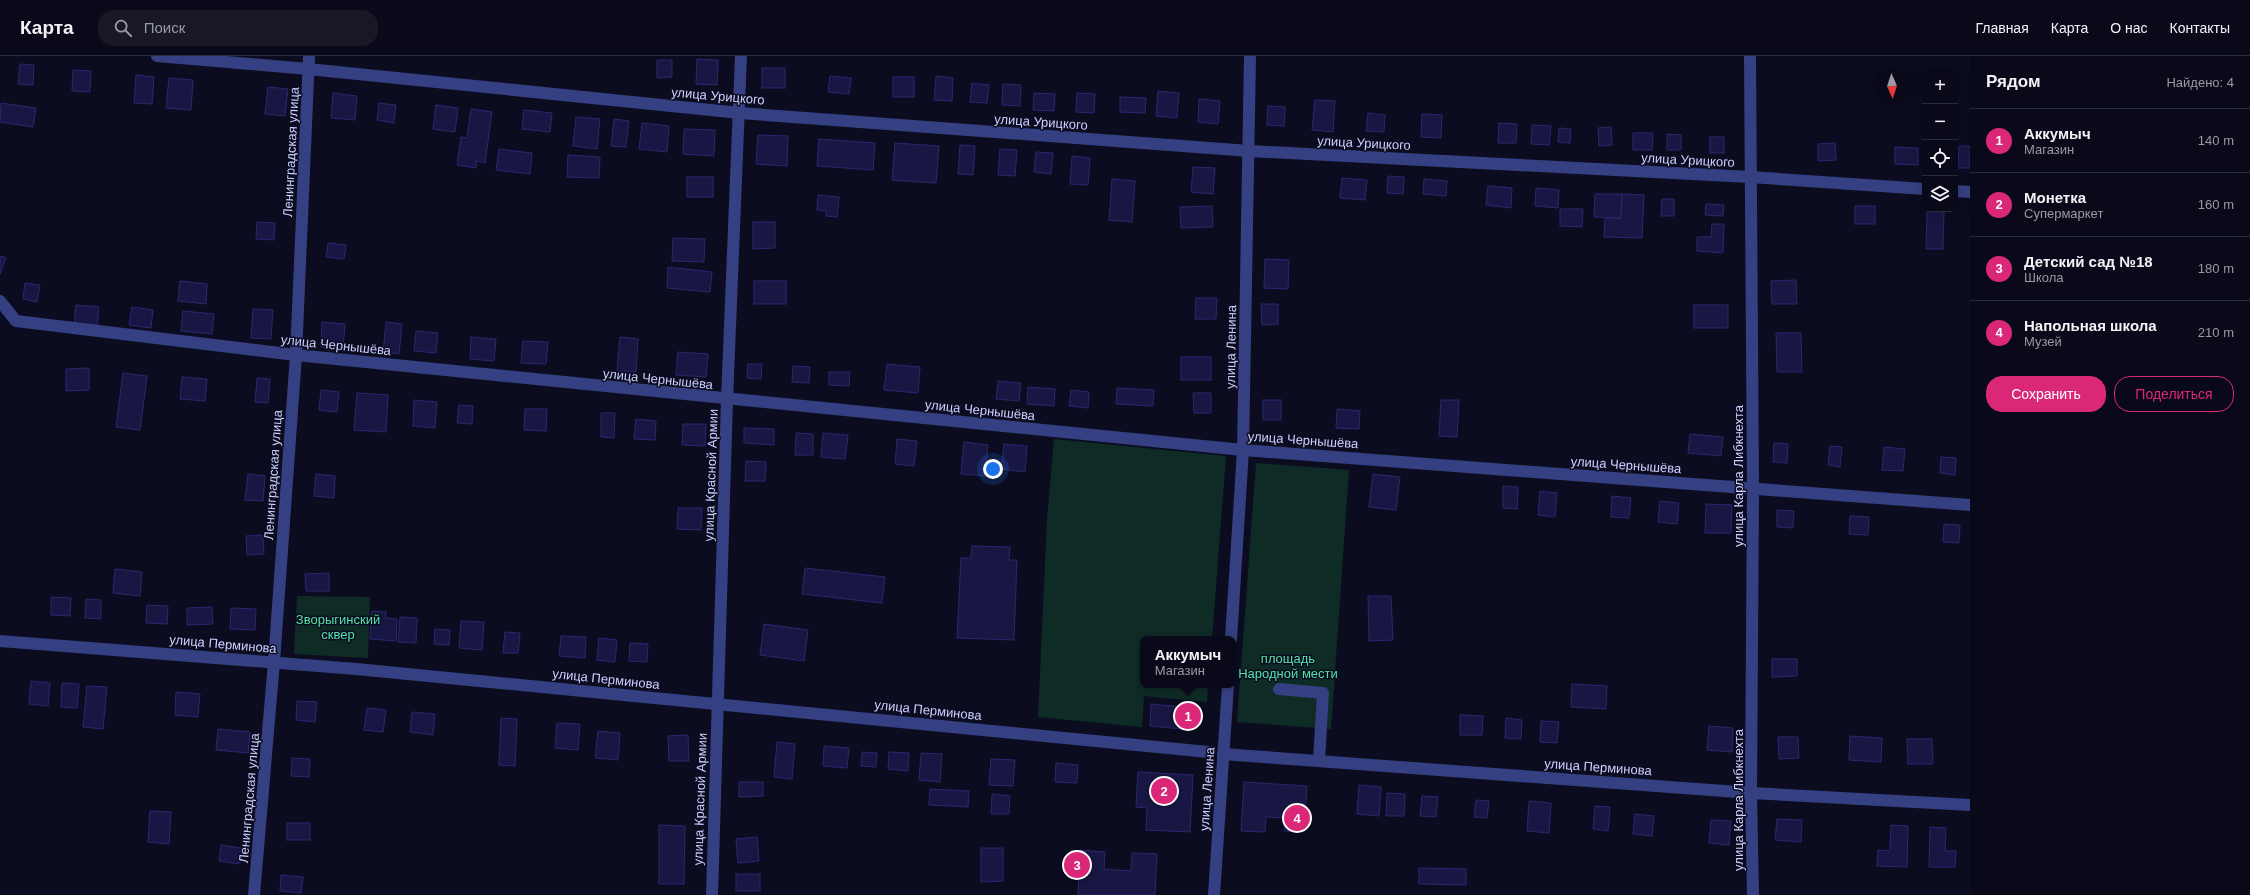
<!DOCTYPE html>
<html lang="ru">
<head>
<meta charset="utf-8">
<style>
  body { margin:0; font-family:Arial,sans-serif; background:#171726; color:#f1f3f6 }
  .controls { position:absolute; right:12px; top:12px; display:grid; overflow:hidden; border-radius:8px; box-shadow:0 4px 16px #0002 }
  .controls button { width:36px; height:36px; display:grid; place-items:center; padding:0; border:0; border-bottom:1px solid #292a38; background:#090919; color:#f1f3f6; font:20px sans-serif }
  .compass { position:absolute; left:1874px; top:12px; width:36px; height:36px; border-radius:50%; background:#090919; box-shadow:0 4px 16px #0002; rotate:177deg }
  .you { position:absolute; left:993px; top:413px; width:14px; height:14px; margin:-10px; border:3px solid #fff; border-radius:50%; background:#1a73e8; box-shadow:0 0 0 6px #1a73e833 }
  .badge { display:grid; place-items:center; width:26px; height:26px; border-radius:50%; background:#db2777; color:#fff; font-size:13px; font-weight:700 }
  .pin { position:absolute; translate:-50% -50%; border:2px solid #fff; box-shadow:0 1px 4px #0006 }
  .popup { position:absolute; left:1140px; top:580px; width:96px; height:52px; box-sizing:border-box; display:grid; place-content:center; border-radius:8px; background:#090919; filter:drop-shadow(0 1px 3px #0005); font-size:13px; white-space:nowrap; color:#999aa2 }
  .popup b { font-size:15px; color:#f1f3f6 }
  .popup::after { content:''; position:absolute; left:50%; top:100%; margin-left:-8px; border:8px solid transparent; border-top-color:#090919 }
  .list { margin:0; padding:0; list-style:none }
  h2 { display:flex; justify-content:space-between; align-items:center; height:52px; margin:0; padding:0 16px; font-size:17px }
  h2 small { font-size:13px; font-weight:400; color:#999aa2 }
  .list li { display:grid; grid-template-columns:26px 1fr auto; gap:12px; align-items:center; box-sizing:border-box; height:64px; padding:0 16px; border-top:1px solid #292a38 }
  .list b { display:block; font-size:15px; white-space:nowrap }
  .list p { margin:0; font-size:13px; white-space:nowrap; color:#999aa2 }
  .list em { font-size:13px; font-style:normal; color:#999aa2 }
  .actions { display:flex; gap:8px; padding:12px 16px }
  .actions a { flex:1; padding:9px 0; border:1px solid #db2777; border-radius:16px; text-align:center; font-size:14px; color:#db2777 }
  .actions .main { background:#db2777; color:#fff }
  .icon { flex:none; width:22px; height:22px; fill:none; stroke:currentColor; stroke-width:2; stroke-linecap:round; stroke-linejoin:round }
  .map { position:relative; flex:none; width:1970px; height:839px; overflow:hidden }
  header { display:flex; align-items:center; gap:24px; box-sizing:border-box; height:56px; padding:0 20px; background:#090919; border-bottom:1px solid #292a38 }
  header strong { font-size:19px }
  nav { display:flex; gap:22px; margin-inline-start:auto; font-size:14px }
  .search { width:280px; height:36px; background:#171726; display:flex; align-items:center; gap:10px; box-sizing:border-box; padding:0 14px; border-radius:16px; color:#999aa2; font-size:15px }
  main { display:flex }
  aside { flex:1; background:#090919 }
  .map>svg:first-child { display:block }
  .green { fill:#0f2b25 }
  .building { fill:#181743; stroke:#292870 }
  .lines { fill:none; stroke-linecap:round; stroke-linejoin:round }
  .minor { stroke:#354082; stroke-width:12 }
  .labels { text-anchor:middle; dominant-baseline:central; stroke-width:3; stroke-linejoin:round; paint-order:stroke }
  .street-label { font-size:13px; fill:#ccd0ff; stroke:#0c0c21 }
  .park-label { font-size:13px; fill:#53e4a5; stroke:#0c0c21 }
</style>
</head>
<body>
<header>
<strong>Карта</strong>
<div class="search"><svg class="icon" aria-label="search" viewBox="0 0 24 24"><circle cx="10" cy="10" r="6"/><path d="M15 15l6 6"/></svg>Поиск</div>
<nav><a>Главная</a><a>Карта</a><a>О нас</a><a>Контакты</a></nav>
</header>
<main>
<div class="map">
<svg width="1970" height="839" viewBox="0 0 1970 839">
  <rect width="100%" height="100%" fill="#0c0c21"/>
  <g class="green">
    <polygon points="1054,383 1226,400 1212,583 1143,583 1143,629 1208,629 1207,646 1144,640 1142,671 1038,661 1047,463"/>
    <polygon points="1256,407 1349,414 1331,673 1237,666"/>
    <polygon points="297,540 370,541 368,602 294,598"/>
  </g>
  <g class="building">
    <polygon points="697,3 718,4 717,29 696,28"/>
    <polygon points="657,4 672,4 672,21 657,22"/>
    <polygon points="20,8 34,9 33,29 18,28"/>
    <rect x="762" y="12" width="23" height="20"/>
    <polygon points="73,14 91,15 90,36 72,35"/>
    <polygon points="136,19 154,21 152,48 134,47"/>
    <polygon points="830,20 851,22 849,38 828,36"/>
    <polygon points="936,20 953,22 952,45 934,44"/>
    <rect x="893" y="21" width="21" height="20"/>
    <polygon points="169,22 193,24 191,54 166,52"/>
    <polygon points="972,27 989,29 987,47 970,46"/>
    <polygon points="1003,28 1021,29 1020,50 1002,49"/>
    <polygon points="268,31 288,33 285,60 265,58"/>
    <polygon points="1158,35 1179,37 1177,62 1156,60"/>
    <polygon points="333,37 357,40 355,64 331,62"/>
    <polygon points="1034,37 1055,38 1054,55 1033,54"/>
    <polygon points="1077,37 1095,38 1094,57 1076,56"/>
    <polygon points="1120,41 1146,42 1145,57 1120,56"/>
    <polygon points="1199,43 1220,45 1218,68 1198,66"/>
    <polygon points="1315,44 1335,45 1333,76 1312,74"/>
    <polygon points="1,47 36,52 33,71 0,66"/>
    <polygon points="379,47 396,49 394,67 377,64"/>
    <polygon points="436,49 458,52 455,76 433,73"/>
    <polygon points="1268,50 1285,51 1284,70 1267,69"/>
    <polygon points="471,53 492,56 485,107 476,105 476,112 457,109 461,81 467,82"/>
    <polygon points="524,54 552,57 550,76 522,73"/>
    <polygon points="1368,57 1385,59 1384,76 1366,75"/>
    <polygon points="1422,58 1442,59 1441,82 1421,81"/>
    <polygon points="576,61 600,63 597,93 573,90"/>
    <polygon points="614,63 629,65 626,91 611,90"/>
    <polygon points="642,67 669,70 667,96 639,93"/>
    <polygon points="1499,67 1517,68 1516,87 1498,87"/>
    <polygon points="1532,69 1551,70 1549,89 1531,88"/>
    <polygon points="1611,71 1612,89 1599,90 1598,72"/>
    <polygon points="1559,72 1571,73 1570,87 1558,86"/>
    <polygon points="684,73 715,74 714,100 683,98"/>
    <polygon points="1633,77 1653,77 1652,94 1633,94"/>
    <polygon points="1667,78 1681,79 1681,94 1667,94"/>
    <polygon points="758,79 788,80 787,110 756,108"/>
    <rect x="1710" y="81" width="14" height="16"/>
    <polygon points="819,83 875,87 873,114 817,110"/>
    <polygon points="895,87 939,90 936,127 892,124"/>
    <polygon points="1835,87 1836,104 1818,105 1818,88"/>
    <polygon points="960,89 975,90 973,119 958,118"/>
    <polygon points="1959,90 1970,90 1970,112 1958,112"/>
    <polygon points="1895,91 1918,92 1918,109 1895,108"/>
    <polygon points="499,93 532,97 530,118 496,114"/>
    <polygon points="1000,93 1017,94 1015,120 998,119"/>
    <polygon points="1036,96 1053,97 1051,118 1034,116"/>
    <polygon points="568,99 600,101 599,122 567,121"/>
    <polygon points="1072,100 1090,102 1088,129 1070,128"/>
    <polygon points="1193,111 1215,112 1213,138 1191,136"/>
    <polygon points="1388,120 1404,121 1403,138 1387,137"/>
    <rect x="687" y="121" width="26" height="20"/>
    <polygon points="1342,122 1367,124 1365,144 1340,142"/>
    <polygon points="1112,123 1135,125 1132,166 1109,164"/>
    <polygon points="1424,123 1447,125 1446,140 1423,138"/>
    <polygon points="1488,130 1512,132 1511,152 1486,149"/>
    <polygon points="1536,132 1559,134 1558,152 1535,150"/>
    <polygon points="1595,138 1622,138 1621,162 1594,161"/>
    <polygon points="1622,138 1644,139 1642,182 1604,181 1605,162 1621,162"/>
    <polygon points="818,139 839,141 837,161 826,160 826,155 817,154"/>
    <polygon points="1662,143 1674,143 1674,160 1661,160"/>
    <polygon points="1706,148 1724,149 1723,160 1705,159"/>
    <polygon points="1212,150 1213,171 1181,172 1180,151"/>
    <rect x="1855" y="150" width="20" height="18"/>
    <polygon points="1560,153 1583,153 1582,171 1560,170"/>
    <polygon points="1927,155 1944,155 1943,193 1926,193"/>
    <polygon points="257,166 275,167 274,184 256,183"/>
    <polygon points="753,166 775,166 775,192 753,193"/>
    <polygon points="1712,168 1724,168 1723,197 1697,195 1697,181 1711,181"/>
    <polygon points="673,182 705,183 704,206 672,205"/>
    <polygon points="328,187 346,189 344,203 326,201"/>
    <polygon points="0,200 6,202 0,218"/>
    <polygon points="1265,203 1289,204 1288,233 1264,232"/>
    <polygon points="668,211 712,216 710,236 667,232"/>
    <polygon points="1796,224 1797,248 1772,248 1771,225"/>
    <polygon points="180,225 207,228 206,248 178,245"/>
    <rect x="754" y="225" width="32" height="23"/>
    <polygon points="25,227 40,229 37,246 23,243"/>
    <polygon points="1196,242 1217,242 1216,263 1195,263"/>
    <polygon points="1261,248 1278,248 1278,268 1262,269"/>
    <polygon points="76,249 99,251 97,272 74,270"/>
    <rect x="1694" y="249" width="34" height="23"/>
    <polygon points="132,251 153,254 151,272 129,269"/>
    <polygon points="253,253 273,254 271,283 251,282"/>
    <polygon points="183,255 214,258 212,278 181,275"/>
    <polygon points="322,266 345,268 343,293 321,291"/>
    <polygon points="386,266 402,268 399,298 383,296"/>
    <polygon points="416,275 438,277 436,297 414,295"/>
    <polygon points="1776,277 1801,277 1802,316 1777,316"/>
    <polygon points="471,281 496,283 494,305 470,303"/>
    <polygon points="620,281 638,283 636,316 617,315"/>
    <polygon points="523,285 548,286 546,308 521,307"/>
    <polygon points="678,296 708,298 706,321 676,319"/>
    <rect x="1181" y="301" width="30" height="23"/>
    <polygon points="748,308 762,308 761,323 747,322"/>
    <polygon points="887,308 920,311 918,337 884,334"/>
    <polygon points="793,310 810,311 809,327 792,326"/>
    <polygon points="89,312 89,334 66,335 66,313"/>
    <polygon points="829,316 850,316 849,330 829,329"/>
    <polygon points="123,317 147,320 140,374 116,371"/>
    <polygon points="182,321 207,323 205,345 180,343"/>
    <polygon points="257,322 270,323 268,347 255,346"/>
    <polygon points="998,325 1021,327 1019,345 996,343"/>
    <polygon points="1028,331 1055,333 1054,350 1027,348"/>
    <polygon points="1117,332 1154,334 1153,350 1116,348"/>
    <polygon points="321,334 339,336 337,356 319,354"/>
    <polygon points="1071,334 1089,336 1088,352 1069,350"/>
    <polygon points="357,337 388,339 386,376 354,374"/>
    <polygon points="1193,337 1211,337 1211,357 1194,357"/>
    <polygon points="414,344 437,346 435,372 413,370"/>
    <rect x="1263" y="344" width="18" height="20"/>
    <polygon points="1441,344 1459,344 1457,381 1439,380"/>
    <polygon points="459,349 473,350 472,368 457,367"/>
    <polygon points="525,353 547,353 546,375 524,374"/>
    <polygon points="1337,353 1360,355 1359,373 1336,372"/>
    <polygon points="601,357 615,357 614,382 601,381"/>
    <polygon points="636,363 656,365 655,384 634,383"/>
    <polygon points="683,368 706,368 705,390 682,389"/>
    <polygon points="744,372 774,373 774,389 744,387"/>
    <polygon points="796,377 813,378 813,399 795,399"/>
    <polygon points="823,377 848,379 845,403 821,401"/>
    <polygon points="1690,378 1723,381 1721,400 1688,397"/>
    <polygon points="897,383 917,385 914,410 895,408"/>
    <polygon points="964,386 988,389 985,420 961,418"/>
    <polygon points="1774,387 1788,388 1787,407 1773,406"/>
    <polygon points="1004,388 1027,390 1025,416 1001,413"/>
    <polygon points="1830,390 1842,391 1840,411 1828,409"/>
    <polygon points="1884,391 1905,393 1903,415 1882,414"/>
    <polygon points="1941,401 1956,402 1955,419 1940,417"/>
    <polygon points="746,405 766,406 765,425 745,425"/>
    <polygon points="248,418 265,420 263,445 245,444"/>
    <polygon points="316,418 335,420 334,442 314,440"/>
    <polygon points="1373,418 1400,421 1396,454 1369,451"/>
    <polygon points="1503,430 1518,431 1517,453 1503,452"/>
    <polygon points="1540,435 1557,437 1555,461 1538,459"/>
    <polygon points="1612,440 1631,442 1629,462 1611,461"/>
    <polygon points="1660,445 1679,447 1677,468 1658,466"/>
    <polygon points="1706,448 1732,449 1731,477 1705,477"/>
    <polygon points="678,452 702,452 701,474 677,473"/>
    <polygon points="1777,454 1794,455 1793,472 1777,471"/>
    <polygon points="1850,460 1869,461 1868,479 1849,478"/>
    <polygon points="1944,468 1960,469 1959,487 1943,486"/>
    <polygon points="263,479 264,498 247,499 246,480"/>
    <polygon points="972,490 1010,491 1009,504 1017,504 1014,584 957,582 961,502 971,502"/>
    <polygon points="805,512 885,521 882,547 802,538"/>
    <polygon points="115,513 142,516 140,540 113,537"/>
    <polygon points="329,517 329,535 306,535 305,518"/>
    <polygon points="1368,540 1391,540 1393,584 1369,585"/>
    <polygon points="51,541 71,542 70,560 51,559"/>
    <polygon points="86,543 101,544 101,563 85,562"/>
    <polygon points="147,549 168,550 167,568 146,567"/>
    <polygon points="212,551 213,568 187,569 187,552"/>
    <polygon points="231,552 256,553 255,574 230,573"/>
    <polygon points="372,555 386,556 386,562 397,563 396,585 370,583"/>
    <polygon points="400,561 417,562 416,587 398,586"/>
    <polygon points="461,565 484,566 482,594 459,592"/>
    <polygon points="764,568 808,574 804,605 760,599"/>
    <polygon points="435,573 450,574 449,589 434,588"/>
    <polygon points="505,576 520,577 518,597 503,597"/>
    <polygon points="561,580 586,581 585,602 559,600"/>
    <polygon points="599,582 617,584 615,606 597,604"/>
    <polygon points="630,587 648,588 647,606 629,605"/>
    <polygon points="1772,603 1797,603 1797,620 1772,621"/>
    <polygon points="31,625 50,627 48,650 29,648"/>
    <polygon points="62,627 79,628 77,652 61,651"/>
    <polygon points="1572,628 1607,630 1606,653 1571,651"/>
    <polygon points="87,630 107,631 103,673 83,671"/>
    <polygon points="176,636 200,638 198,661 175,659"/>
    <polygon points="297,645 317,646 315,666 296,664"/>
    <polygon points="1151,648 1195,652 1193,674 1150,670"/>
    <polygon points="367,652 386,654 383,676 364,674"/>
    <polygon points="412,656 435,658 433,679 410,676"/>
    <polygon points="1460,659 1483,660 1482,679 1460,679"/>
    <polygon points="501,662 517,663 515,710 499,709"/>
    <polygon points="1506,662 1522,664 1521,683 1505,682"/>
    <polygon points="1541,665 1559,666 1557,687 1540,686"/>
    <polygon points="557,667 580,668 578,694 555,692"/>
    <polygon points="1709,670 1733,672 1732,696 1707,694"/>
    <polygon points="218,673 250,676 248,697 216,694"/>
    <polygon points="598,675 620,677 618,704 595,702"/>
    <polygon points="688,679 689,705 669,705 668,680"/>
    <polygon points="1850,680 1882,682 1881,706 1849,704"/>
    <polygon points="1778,681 1798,681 1799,702 1779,703"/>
    <polygon points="1907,683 1932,683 1933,708 1908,708"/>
    <polygon points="777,686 795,688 792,723 774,721"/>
    <polygon points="824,690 849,692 847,712 823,710"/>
    <polygon points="862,696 877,697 876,711 861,710"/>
    <polygon points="889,696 909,697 908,715 888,713"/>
    <polygon points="921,697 942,698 940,726 919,724"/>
    <polygon points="292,702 310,703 309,721 291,720"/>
    <polygon points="991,703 1015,704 1013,730 989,729"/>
    <polygon points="1056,707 1078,709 1077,727 1055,726"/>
    <polygon points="1138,716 1193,719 1190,776 1146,774 1147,752 1136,751"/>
    <polygon points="739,726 763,726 763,740 739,741"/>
    <polygon points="1244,726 1307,730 1304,776 1284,775 1285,762 1266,761 1265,776 1241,775"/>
    <polygon points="1359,729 1381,731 1379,760 1357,758"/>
    <polygon points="930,733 969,735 968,751 929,749"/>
    <polygon points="1387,737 1405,738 1404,760 1386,760"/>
    <polygon points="992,738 1010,740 1009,758 991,758"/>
    <polygon points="1422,740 1438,741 1436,761 1420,760"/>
    <polygon points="1476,744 1489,745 1487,762 1474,761"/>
    <polygon points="1529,745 1551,747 1549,777 1527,775"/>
    <polygon points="1595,750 1610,751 1608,775 1593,773"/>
    <polygon points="150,755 171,756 169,788 148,786"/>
    <polygon points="1635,758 1654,760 1652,780 1633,778"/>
    <polygon points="1777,763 1802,764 1801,786 1775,784"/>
    <polygon points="1711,764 1731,765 1729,789 1709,787"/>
    <rect x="287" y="767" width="23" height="17"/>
    <polygon points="659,769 685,770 684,828 659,828"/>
    <polygon points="1891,769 1908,770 1907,811 1877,810 1878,794 1890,795"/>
    <polygon points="1930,771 1946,772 1945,795 1956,795 1955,811 1929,811"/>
    <polygon points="757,781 759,805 738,807 736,783"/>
    <polygon points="221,789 241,792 239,808 219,805"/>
    <polygon points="981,792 1003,792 1003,825 981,826"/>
    <polygon points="1080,794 1105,796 1104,813 1131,815 1132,797 1157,798 1155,839 1078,839"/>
    <polygon points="1419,812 1466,813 1466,829 1419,828"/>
    <rect x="736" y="818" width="24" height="17"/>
    <polygon points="281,819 303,821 301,837 280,835"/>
  </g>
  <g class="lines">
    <g class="minor">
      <polyline points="157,0 308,13 740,57 1249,95 1750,121 1925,133"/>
      <polyline points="1750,0 1753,433 1751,737 1753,839"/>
      <polyline points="1955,135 1970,136"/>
      <polyline points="0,245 16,265 296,299 1243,394 1970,449"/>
      <polyline points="1231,583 1243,394 1250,0"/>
      <polyline points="0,585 356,613 1208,696"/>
      <polyline points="1279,633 1323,637 1319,705"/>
      <polyline points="1223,698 1751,737 1970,749"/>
      <polyline points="254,839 274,606 296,299 309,0"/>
      <polyline points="712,839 727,344 741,0"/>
      <polyline points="1214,839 1228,629"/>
    </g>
  </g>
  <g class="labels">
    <g class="street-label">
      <text transform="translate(718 40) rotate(5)">улица Урицкого</text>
      <text transform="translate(1041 66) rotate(4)">улица Урицкого</text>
      <text transform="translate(1364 87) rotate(3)">улица Урицкого</text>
      <text transform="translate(291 96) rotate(-87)">Ленинградская улица</text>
      <text transform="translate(1688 104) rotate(3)">улица Урицкого</text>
      <text transform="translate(336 289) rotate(6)">улица Чернышёва</text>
      <text transform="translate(1231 291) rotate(-89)">улица Ленина</text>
      <text transform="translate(658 323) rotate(6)">улица Чернышёва</text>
      <text transform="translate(980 354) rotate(6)">улица Чернышёва</text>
      <text transform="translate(1303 384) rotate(4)">улица Чернышёва</text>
      <text transform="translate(1626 409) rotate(4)">улица Чернышёва</text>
      <text transform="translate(273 419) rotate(-86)">Ленинградская улица</text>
      <text transform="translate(711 419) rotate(-88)">улица Красной Армии</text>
      <text transform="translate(1738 420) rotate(-90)">улица Карла Либкнехта</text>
      <text transform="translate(223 588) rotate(5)">улица Перминова</text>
      <text transform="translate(606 623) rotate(6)">улица Перминова</text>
      <text transform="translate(928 654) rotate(6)">улица Перминова</text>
      <text transform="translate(1598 711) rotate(4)">улица Перминова</text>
      <text transform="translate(1207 733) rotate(-86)">улица Ленина</text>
      <text transform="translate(249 742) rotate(-85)">Ленинградская улица</text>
      <text transform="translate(700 743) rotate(-88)">улица Красной Армии</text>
      <text transform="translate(1738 744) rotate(-90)">улица Карла Либкнехта</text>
    </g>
    <g class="park-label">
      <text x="338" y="563">Зворыгинский<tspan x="338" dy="15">сквер</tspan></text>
      <text x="1288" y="602">площадь<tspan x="1288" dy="15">Народной мести</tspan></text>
    </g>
  </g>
</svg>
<div class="controls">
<button>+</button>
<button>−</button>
<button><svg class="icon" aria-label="locate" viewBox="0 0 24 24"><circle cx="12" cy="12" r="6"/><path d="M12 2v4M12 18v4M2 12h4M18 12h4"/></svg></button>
<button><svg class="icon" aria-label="layers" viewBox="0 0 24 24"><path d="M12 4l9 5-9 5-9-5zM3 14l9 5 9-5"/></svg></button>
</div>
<svg class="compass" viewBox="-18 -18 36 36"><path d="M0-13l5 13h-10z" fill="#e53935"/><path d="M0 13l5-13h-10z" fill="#999aa2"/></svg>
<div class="you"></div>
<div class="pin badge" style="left:1188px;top:660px">1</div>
<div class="popup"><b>Аккумыч</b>Магазин</div>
<div class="pin badge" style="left:1164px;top:735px">2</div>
<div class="pin badge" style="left:1077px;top:809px">3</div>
<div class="pin badge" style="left:1297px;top:762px">4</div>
</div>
<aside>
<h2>Рядом<small>Найдено: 4</small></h2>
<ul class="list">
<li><span class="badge">1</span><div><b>Аккумыч</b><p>Магазин</p></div><em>140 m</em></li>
<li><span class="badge">2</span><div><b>Монетка</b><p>Супермаркет</p></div><em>160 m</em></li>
<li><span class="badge">3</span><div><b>Детский сад №18</b><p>Школа</p></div><em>180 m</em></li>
<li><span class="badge">4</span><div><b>Напольная школа</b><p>Музей</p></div><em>210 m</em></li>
</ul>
<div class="actions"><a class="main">Сохранить</a><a>Поделиться</a></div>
</aside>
</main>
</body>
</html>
